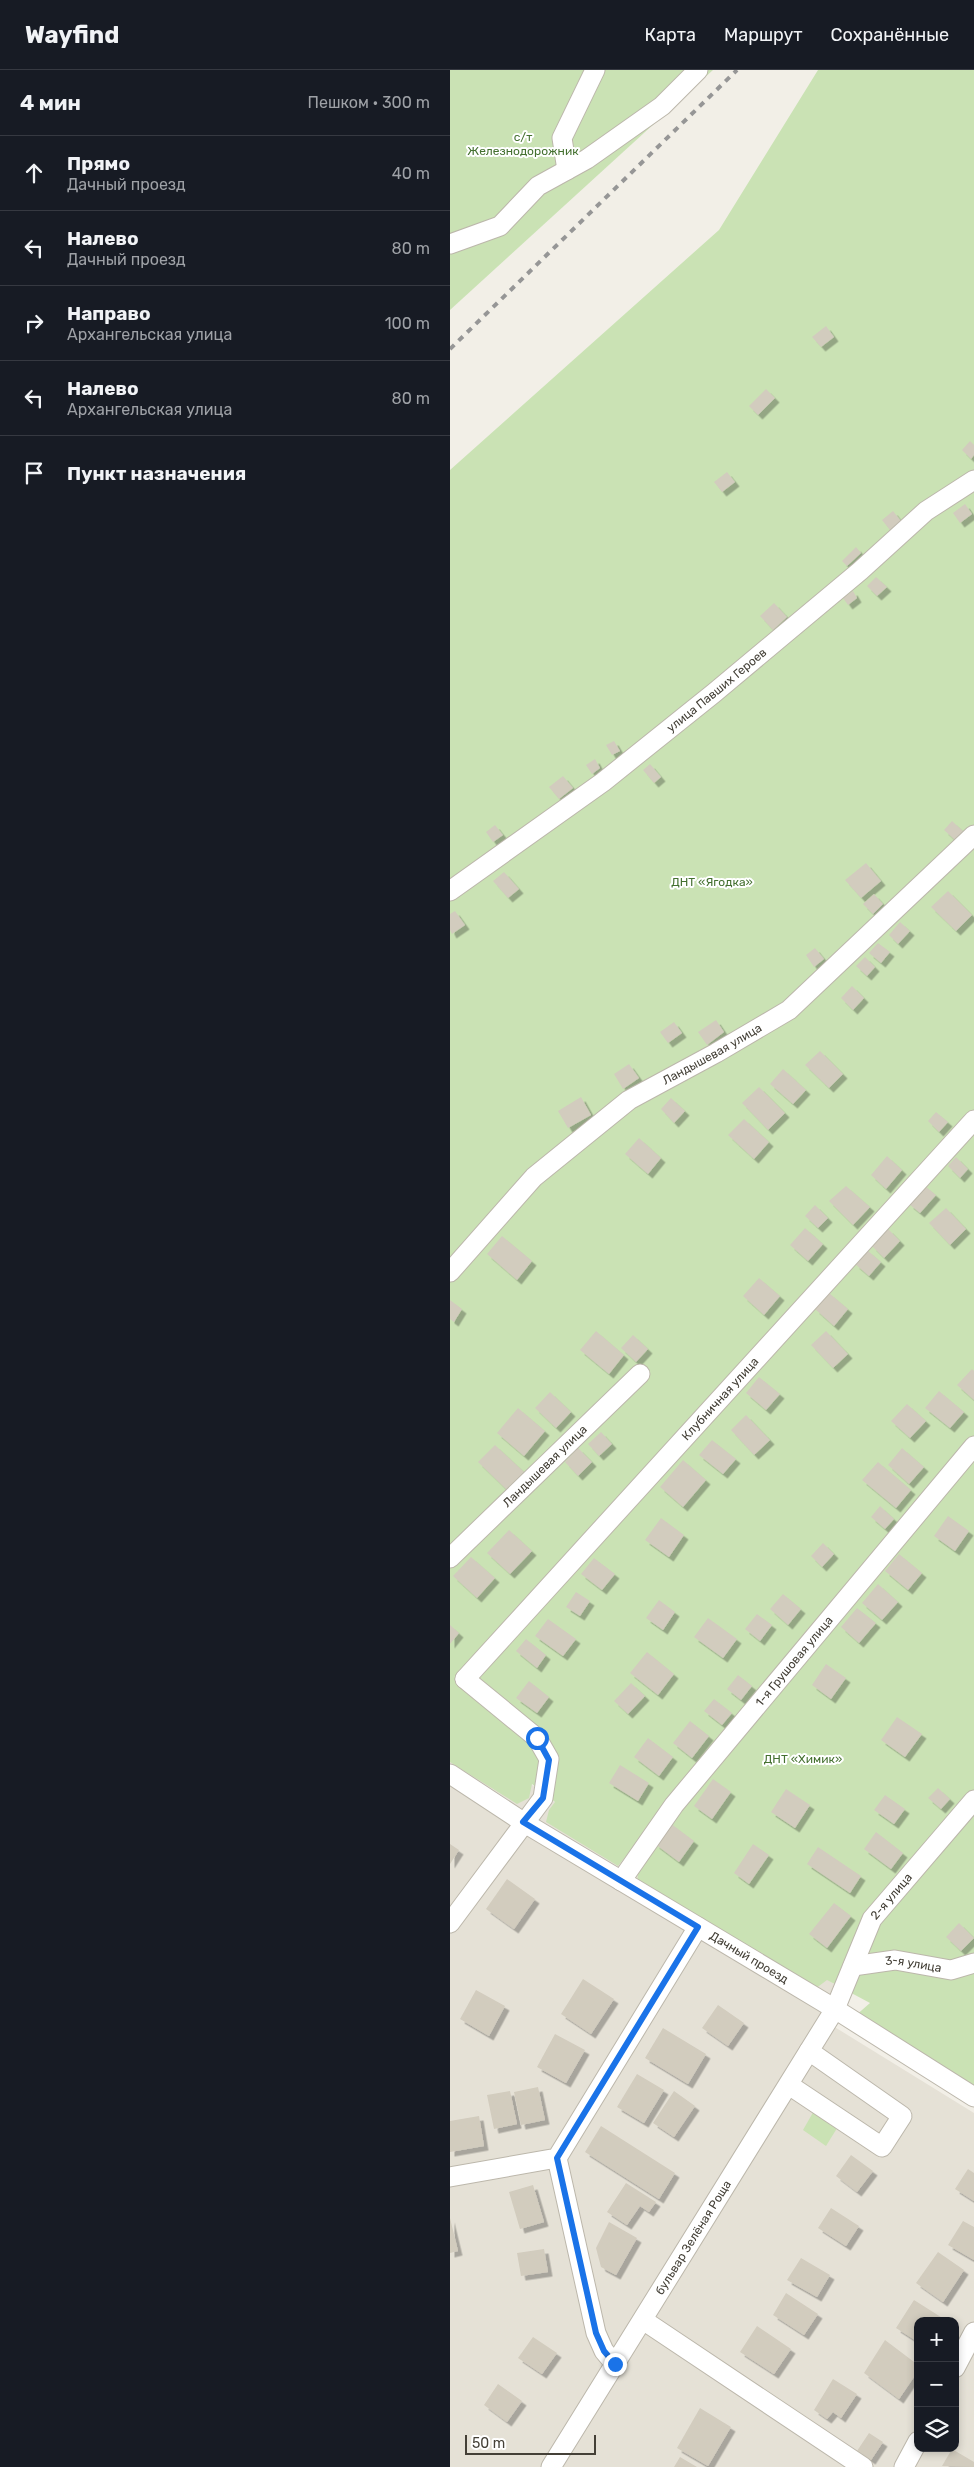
<!DOCTYPE html>
<html lang="ru">
<head>
<meta charset="utf-8">
<style>
  body { margin:0; font-family:Rubik,sans-serif; background:#20242c; color:#f1f3f6 }
  .controls { position:absolute; right:15px; bottom:15px; display:grid; overflow:hidden; border-radius:10px; box-shadow:0 2px 8px #0003 }
  .controls button { width:45px; height:45px; display:grid; place-items:center; padding:0; border:0; border-bottom:1px solid #363941; background:#171b24; color:#f1f3f6; font:25px sans-serif }
  .scale { position:absolute; left:15px; bottom:12px; width:131px; box-sizing:border-box; padding-left:5px; border:2px solid #444037; border-top:0; font-size:14px; line-height:18px; white-space:nowrap; color:#444037; -webkit-text-stroke:4px #fff; paint-order:stroke }
  .stop { position:absolute; width:15px; height:15px; margin:-11px; border:4px solid #1a73e8; border-radius:50%; background:#fff }
  .stop.end { background:#1a73e8; border-color:#fff; box-shadow:0 1px 5px #0008 }
  .list { margin:0; padding:0; list-style:none }
  h2 { display:flex; justify-content:space-between; align-items:center; height:65px; margin:0; padding:0 20px; font-size:21px }
  h2 small { font-size:16px; font-weight:400; color:#9ea1a6 }
  .list li { display:grid; grid-template-columns:32px 1fr auto; gap:15px; align-items:center; box-sizing:border-box; height:75px; padding:0 20px; border-top:1px solid #363941 }
  .list b { display:block; font-size:19px; white-space:nowrap }
  .list p { margin:0; font-size:16px; white-space:nowrap; color:#9ea1a6 }
  .list em { font-size:16px; font-style:normal; color:#9ea1a6 }
  .icon { flex:none; width:28px; height:28px; fill:none; stroke:currentColor; stroke-width:2; stroke-linecap:round; stroke-linejoin:round }
  .map { position:relative; flex:none; width:524px; height:2397px; overflow:hidden }
  header { display:flex; align-items:center; gap:30px; box-sizing:border-box; height:70px; padding:0 25px; background:#171b24; border-bottom:1px solid #363941 }
  header strong { font-size:24px }
  nav { display:flex; gap:28px; margin-inline-start:auto; font-size:18px }
  main { display:flex }
  aside { flex:1; background:#171b24 }
  .map>svg:first-child { display:block }
  .residential { fill:#e5e1d6; fill-rule:evenodd }
  .green { fill:#cae2b4 }
  .building { fill:#d2ccbe; filter:url(#shadow) }
  .lines { fill:none; stroke-linecap:round; stroke-linejoin:round }
  .minor-casing { stroke:#bcb7ab; stroke-width:21 }
  .minor { stroke:#fff; stroke-width:19 }
  .rail { stroke:#969696; stroke-width:4; stroke-dasharray:6 6; stroke-linecap:butt }
  .route { stroke:#1a73e8; stroke-width:6 }
  .labels { text-anchor:middle; dominant-baseline:central; stroke-width:4; stroke-linejoin:round; paint-order:stroke }
  .park-label { font-size:12px; fill:#447030; stroke:#fff }
  .street-label { font-size:12px; fill:#444037; stroke:#fff }
</style>
</head>
<body>
<header>
<strong>Wayfind</strong>
<nav><a>Карта</a><a>Маршрут</a><a>Сохранённые</a></nav>
</header>
<main>
<aside>
<h2>4 мин<small>Пешком · 300 m</small></h2>
<ul class="list">
<li><svg class="icon" aria-label="ahead" viewBox="0 0 24 24"><path d="M12 20V5M6 11l6-6 6 6"/></svg><div><b>Прямо</b><p>Дачный проезд</p></div><em>40 m</em></li>
<li><svg class="icon" aria-label="left" viewBox="0 0 24 24"><path d="M17 20v-9H6M10 6l-5 5 5 5"/></svg><div><b>Налево</b><p>Дачный проезд</p></div><em>80 m</em></li>
<li><svg class="icon" aria-label="right" viewBox="0 0 24 24"><path d="M7 20v-9h11M14 6l5 5-5 5"/></svg><div><b>Направо</b><p>Архангельская улица</p></div><em>100 m</em></li>
<li><svg class="icon" aria-label="left" viewBox="0 0 24 24"><path d="M17 20v-9H6M10 6l-5 5 5 5"/></svg><div><b>Налево</b><p>Архангельская улица</p></div><em>80 m</em></li>
<li><svg class="icon" aria-label="arrive" viewBox="0 0 24 24"><path d="M6 21V4h12l-3 4 3 4H6"/></svg><div><b>Пункт назначения</b></div></li>
</ul>
</aside>
<div class="map">
<svg width="524" height="2397" viewBox="0 0 524 2397">
  <defs>
    <filter id="shadow"><feDropShadow dx="4.5" dy="4.5" stdDeviation="0" flood-color="#0004"/></filter>
  </defs>
  <rect width="100%" height="100%" fill="#f2efe7"/>
  <g class="residential">
    <polygon points="0,1649 97,1727 384,1914 374,1940 92,2397 0,2397"/>
    <path d="M383,1956L524,2043V2397H110ZM468,2251H505V2378H468Z"/>
  </g>
  <g class="green">
    <polygon points="0,0 263,0 0,240"/>
    <polygon points="368,0 524,0 524,2022 404,1947 420,1933 377,1910 361,1922 187,1813 188,1803 196,1791 180,1781 168,1796 96,1752 99,1740 105,1732 82,1714 79,1728 67,1734 0,1692 0,400 269,160"/>
    <polygon points="365,2039 389,2055 376,2076 353,2060"/>
  </g>
  <g class="building">
    <polygon points="376,256 384,267 371,277 362,267"/>
    <polygon points="316,319 325,328 308,345 299,336"/>
    <polygon points="520,371 524,375 524,385 521,389 512,380"/>
    <polygon points="277,402 285,412 272,422 264,412"/>
    <polygon points="515,434 522,444 510,453 503,443"/>
    <polygon points="443,441 451,451 440,460 432,450"/>
    <polygon points="406,477 411,483 397,496 392,491"/>
    <polygon points="426,507 437,517 427,526 417,516"/>
    <polygon points="403,521 407,528 398,535 393,528"/>
    <polygon points="324,533 337,547 323,560 310,546"/>
    <polygon points="164,671 170,681 162,685 156,675"/>
    <polygon points="145,689 150,698 142,704 136,695"/>
    <polygon points="200,694 211,707 204,713 193,700"/>
    <polygon points="113,706 123,718 109,729 99,717"/>
    <polygon points="502,751 514,762 505,770 494,760"/>
    <polygon points="45,755 53,765 43,772 36,762"/>
    <polygon points="416,793 431,811 411,828 395,810"/>
    <polygon points="54,802 69,819 58,828 43,811"/>
    <polygon points="498,821 522,845 506,861 481,837"/>
    <polygon points="424,824 433,834 423,844 413,834"/>
    <polygon points="5,841 15,855 2,864 0,860 0,844"/>
    <polygon points="450,852 460,861 448,874 439,865"/>
    <polygon points="428,873 440,882 431,893 419,883"/>
    <polygon points="365,878 374,889 364,897 356,885"/>
    <polygon points="415,887 425,897 417,906 406,896"/>
    <polygon points="402,916 414,928 403,940 391,928"/>
    <polygon points="266,950 274,962 257,975 248,962"/>
    <polygon points="224,952 232,963 218,973 210,962"/>
    <polygon points="370,981 393,1004 379,1018 355,995"/>
    <polygon points="179,994 189,1008 173,1019 164,1004"/>
    <polygon points="333,999 356,1020 343,1034 320,1014"/>
    <polygon points="309,1017 335,1043 318,1060 292,1033"/>
    <polygon points="131,1027 141,1045 118,1058 108,1041"/>
    <polygon points="221,1028 235,1041 224,1053 211,1039"/>
    <polygon points="486,1042 498,1052 489,1062 478,1051"/>
    <polygon points="294,1049 319,1072 304,1089 278,1065"/>
    <polygon points="189,1068 211,1088 198,1104 175,1084"/>
    <polygon points="437,1086 452,1100 436,1119 421,1105"/>
    <polygon points="506,1087 518,1099 510,1108 498,1096"/>
    <polygon points="396,1116 420,1137 403,1155 379,1131"/>
    <polygon points="475,1116 486,1125 470,1143 459,1134"/>
    <polygon points="365,1135 378,1148 368,1158 355,1146"/>
    <polygon points="496,1138 516,1159 500,1175 479,1153"/>
    <polygon points="355,1158 373,1174 358,1191 340,1175"/>
    <polygon points="438,1159 450,1171 434,1188 422,1176"/>
    <polygon points="52,1166 82,1191 67,1210 37,1184"/>
    <polygon points="417,1180 431,1192 419,1206 405,1194"/>
    <polygon points="309,1208 330,1226 314,1245 293,1226"/>
    <polygon points="379,1223 398,1239 384,1256 365,1239"/>
    <polygon points="0,1230 12,1239 4,1252 0,1249"/>
    <polygon points="146,1261 174,1285 159,1304 130,1280"/>
    <polygon points="376,1261 398,1284 383,1298 361,1275"/>
    <polygon points="183,1265 198,1279 186,1292 171,1278"/>
    <polygon points="522,1299 524,1301 524,1330 507,1315"/>
    <polygon points="309,1307 330,1324 316,1340 296,1323"/>
    <polygon points="489,1321 514,1342 500,1358 475,1338"/>
    <polygon points="100,1322 121,1342 106,1358 85,1338"/>
    <polygon points="457,1334 476,1351 460,1368 441,1351"/>
    <polygon points="68,1338 95,1361 74,1386 47,1363"/>
    <polygon points="296,1345 320,1370 304,1385 281,1360"/>
    <polygon points="151,1362 162,1374 149,1386 138,1374"/>
    <polygon points="262,1370 286,1389 273,1404 249,1385"/>
    <polygon points="45,1375 74,1402 57,1420 28,1392"/>
    <polygon points="128,1378 142,1392 128,1406 115,1392"/>
    <polygon points="452,1378 474,1397 459,1414 438,1395"/>
    <polygon points="233,1390 256,1410 233,1437 210,1417"/>
    <polygon points="428,1392 461,1420 446,1438 412,1410"/>
    <polygon points="430,1436 444,1449 435,1459 421,1447"/>
    <polygon points="498,1446 519,1461 505,1481 484,1466"/>
    <polygon points="211,1448 234,1465 219,1487 195,1470"/>
    <polygon points="59,1460 82,1481 60,1504 37,1483"/>
    <polygon points="373,1473 384,1484 372,1497 361,1486"/>
    <polygon points="449,1484 472,1503 458,1520 435,1501"/>
    <polygon points="21,1487 45,1508 27,1528 3,1506"/>
    <polygon points="144,1488 165,1504 152,1520 131,1504"/>
    <polygon points="428,1514 448,1532 432,1550 412,1533"/>
    <polygon points="126,1522 140,1531 130,1546 116,1537"/>
    <polygon points="333,1524 351,1539 338,1555 320,1539"/>
    <polygon points="209,1530 225,1542 213,1560 196,1548"/>
    <polygon points="407,1538 426,1553 409,1573 391,1557"/>
    <polygon points="307,1544 322,1555 310,1571 295,1559"/>
    <polygon points="258,1548 287,1569 273,1588 244,1567"/>
    <polygon points="98,1549 126,1569 113,1586 85,1566"/>
    <polygon points="0,1555 9,1563 0,1574"/>
    <polygon points="76,1569 96,1585 87,1598 66,1581"/>
    <polygon points="197,1582 224,1604 208,1625 180,1603"/>
    <polygon points="376,1594 396,1608 381,1629 362,1615"/>
    <polygon points="288,1605 302,1616 291,1630 277,1619"/>
    <polygon points="79,1611 99,1627 87,1643 66,1628"/>
    <polygon points="181,1613 195,1626 178,1644 164,1631"/>
    <polygon points="264,1629 282,1643 272,1655 254,1641"/>
    <polygon points="447,1647 472,1664 455,1687 431,1670"/>
    <polygon points="240,1651 259,1666 242,1688 223,1673"/>
    <polygon points="198,1668 223,1687 209,1706 184,1687"/>
    <polygon points="170,1695 199,1713 188,1731 159,1713"/>
    <polygon points="263,1709 281,1722 262,1749 244,1736"/>
    <polygon points="488,1718 500,1729 491,1739 478,1728"/>
    <polygon points="336,1719 360,1735 345,1758 321,1742"/>
    <polygon points="435,1725 455,1739 444,1754 424,1740"/>
    <polygon points="220,1753 244,1771 229,1792 205,1774"/>
    <polygon points="426,1762 453,1783 441,1799 414,1779"/>
    <polygon points="0,1774 9,1780 0,1794"/>
    <polygon points="303,1774 319,1785 299,1814 284,1803"/>
    <polygon points="368,1777 411,1806 400,1823 357,1794"/>
    <polygon points="57,1809 85,1829 64,1859 36,1839"/>
    <polygon points="384,1833 401,1846 377,1878 359,1864"/>
    <polygon points="509,1853 524,1868 511,1881 496,1867"/>
    <polygon points="133,1909 164,1929 141,1964 111,1944"/>
    <polygon points="26,1920 55,1936 39,1966 10,1949"/>
    <polygon points="268,1935 294,1953 278,1976 252,1958"/>
    <polygon points="213,1958 256,1984 238,2014 195,1988"/>
    <polygon points="105,1964 135,1980 116,2013 87,1997"/>
    <polygon points="187,2004 214,2020 194,2053 167,2037"/>
    <polygon points="88,2017 95,2050 71,2055 64,2022"/>
    <polygon points="60,2021 67,2054 44,2059 37,2025"/>
    <polygon points="224,2021 245,2036 224,2067 203,2053"/>
    <polygon points="29,2046 34,2076 0,2082 0,2051"/>
    <polygon points="151,2056 225,2103 209,2129 135,2082"/>
    <polygon points="401,2085 423,2101 407,2122 386,2106"/>
    <polygon points="518,2099 524,2103 524,2131 505,2119"/>
    <polygon points="176,2113 206,2132 199,2142 190,2136 177,2155 157,2142"/>
    <polygon points="83,2115 94,2152 70,2159 59,2122"/>
    <polygon points="381,2138 409,2156 396,2176 368,2158"/>
    <polygon points="0,2148 8,2181 0,2183"/>
    <polygon points="513,2151 524,2157 524,2190 498,2175"/>
    <polygon points="159,2152 187,2168 166,2205 151,2197 146,2178"/>
    <polygon points="94,2179 98,2202 71,2206 67,2183"/>
    <polygon points="488,2182 514,2200 493,2232 466,2213"/>
    <polygon points="351,2188 380,2205 367,2227 337,2210"/>
    <polygon points="336,2223 368,2244 354,2265 323,2245"/>
    <polygon points="464,2230 494,2249 468,2251 468,2272 446,2258"/>
    <polygon points="307,2256 341,2279 324,2304 290,2282"/>
    <polygon points="83,2267 107,2283 92,2304 68,2288"/>
    <polygon points="435,2270 468,2295 468,2301 449,2329 414,2303"/>
    <polygon points="383,2309 407,2324 391,2348 383,2342 377,2349 364,2340"/>
    <polygon points="48,2314 72,2331 57,2352 34,2335"/>
    <polygon points="250,2338 281,2357 258,2396 227,2378"/>
    <polygon points="419,2363 433,2372 421,2390 407,2381"/>
    <polygon points="502,2379 524,2392 524,2397 492,2396"/>
    <polygon points="230,2387 247,2397 224,2397"/>
  </g>
  <g class="lines">
    <g class="minor-casing">
      <g id="minor">
        <polyline points="117,100 112,68 145,0"/>
        <polyline points="0,174 50,156 88,116 137,89 212,36 248,0"/>
        <path id="s1" d="M0,821L153,712L264,623L410,501L476,441L524,410"/>
        <path id="s2" d="M0,1202L84,1107L179,1030L266,983L339,940L524,765"/>
        <path id="s3" d="M0,1488L190,1304"/>
        <path id="s4" d="M15,1609L524,1050"/>
        <path id="s5" d="M0,1704L73,1752L385,1939L524,2027"/>
        <path id="s6" d="M171,1811L224,1735L524,1376"/>
        <polyline points="0,1853 93,1728 99,1689 87,1668 15,1609"/>
        <path id="s7" d="M403,1896L445,1890L501,1900L524,1893"/>
        <polyline points="339,2015 432,2077 452,2046 359,1981"/>
        <polyline points="107,2088 146,2263 154,2281 165,2294"/>
        <polyline points="0,2107 107,2088 248,1857"/>
        <polyline points="193,2250 413,2397"/>
        <polyline points="505,2298 524,2262"/>
        <path id="s8" d="M101,2397L385,1939L422,1849L524,1730"/>
        <polyline points="454,2397 468,2371"/>
      </g>
    </g>
    <use href="#minor" class="minor"/>
    <polyline class="rail" points="0,279 287,0"/>
  </g>
  <g class="lines">
    <polyline class="route" points="87,1668 99,1690 93,1728 73,1752 248,1857 107,2088 146,2263 154,2281 165,2294"/>
  </g>
  <g class="labels">
    <g class="park-label">
      <text x="73" y="67">с/т<tspan x="73" dy="14">Железнодорожник</tspan></text>
      <text x="262" y="812">ДНТ «Ягодка»</text>
      <text x="353" y="1689">ДНТ «Химик»</text>
    </g>
    <g class="street-label">
      <text stroke="none"><textPath href="#s1" startOffset="334">улица Павших Героев</textPath></text>
      <text stroke="none"><textPath href="#s2" startOffset="344">Ландышевая улица</textPath></text>
      <text stroke="none"><textPath href="#s4" startOffset="379">Клубничная улица</textPath></text>
      <text stroke="none"><textPath href="#s3" startOffset="132">Ландышевая улица</textPath></text>
      <text stroke="none"><textPath href="#s6" startOffset="280">1-я Грушовая улица</textPath></text>
      <text stroke="none"><textPath href="#s8" startOffset="666">2-я улица</textPath></text>
      <text stroke="none"><textPath href="#s5" startOffset="351">Дачный проезд</textPath></text>
      <text stroke="none"><textPath href="#s7" startOffset="61">3-я улица</textPath></text>
      <text stroke="none"><textPath href="#s8" startOffset="270">бульвар Зелёная Роща</textPath></text>
    </g>
  </g>
</svg>
<div class="controls">
<button>+</button>
<button>−</button>
<button><svg class="icon" aria-label="layers" viewBox="0 0 24 24"><path d="M12 4l9 5-9 5-9-5zM3 14l9 5 9-5"/></svg></button>
</div>
<div class="scale">50 m</div>
<div class="stop" style="left:87px;top:1668px"></div>
<div class="stop end" style="left:165px;top:2294px"></div>
</div>
</main>
</body>
</html>
